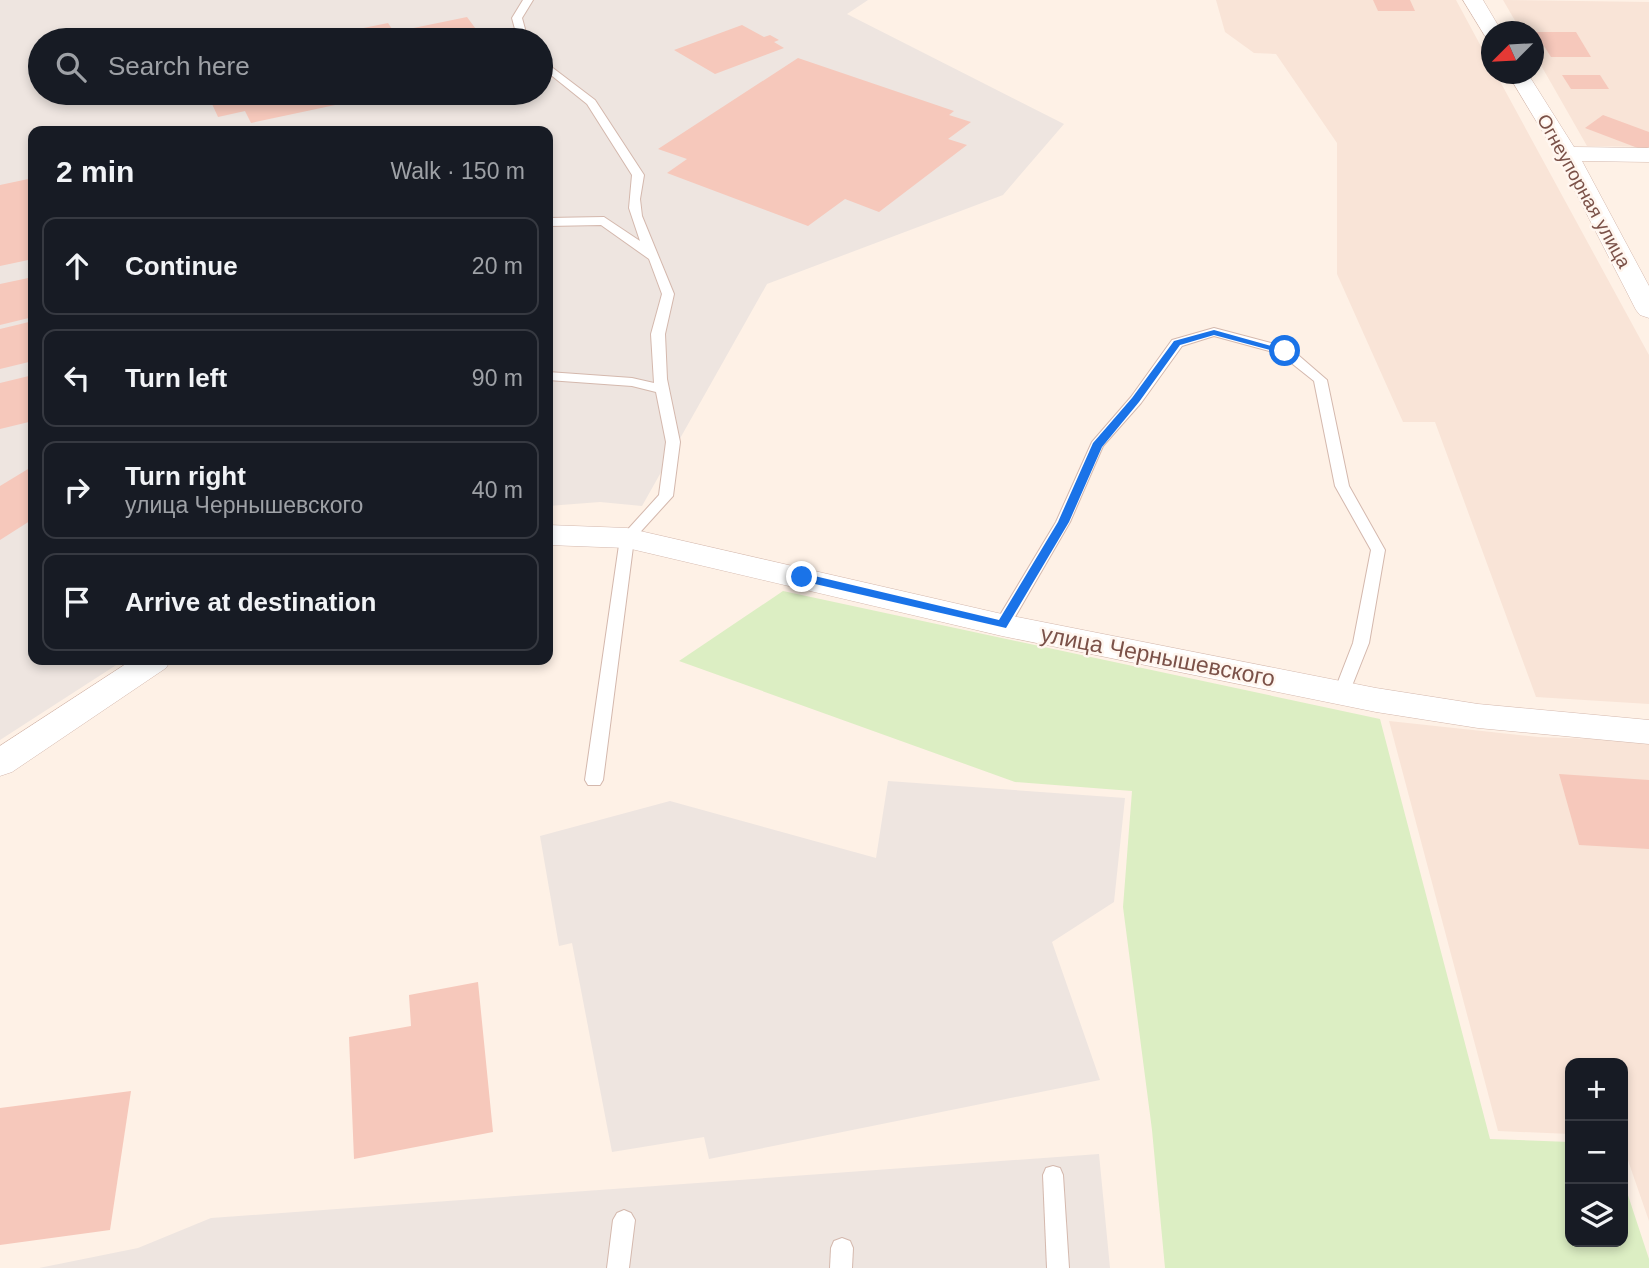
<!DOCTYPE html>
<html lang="en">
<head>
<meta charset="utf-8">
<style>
  body { margin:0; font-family:Arial,sans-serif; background:#242831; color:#f1f3f6 }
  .controls { position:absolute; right:21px; bottom:21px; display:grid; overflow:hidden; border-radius:14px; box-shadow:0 4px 10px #0003 }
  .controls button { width:63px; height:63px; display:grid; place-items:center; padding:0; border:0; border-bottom:2px solid #363941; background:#171b24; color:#f1f3f6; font:35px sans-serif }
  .compass { position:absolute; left:1481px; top:21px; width:63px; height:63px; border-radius:50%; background:#171b24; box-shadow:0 4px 10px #0003; rotate:246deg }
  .stop { position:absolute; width:21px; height:21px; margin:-16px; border:5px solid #1a73e8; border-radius:50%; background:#fff }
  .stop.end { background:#1a73e8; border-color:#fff; box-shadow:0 2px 7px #0008 }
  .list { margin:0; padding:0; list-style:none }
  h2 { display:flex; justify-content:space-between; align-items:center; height:91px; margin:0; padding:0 28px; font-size:30px }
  h2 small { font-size:23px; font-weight:400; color:#9ea1a6 }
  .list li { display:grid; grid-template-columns:46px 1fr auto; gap:21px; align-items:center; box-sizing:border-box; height:98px; margin:0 14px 14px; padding:0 14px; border:2px solid #363941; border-radius:14px }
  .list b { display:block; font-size:26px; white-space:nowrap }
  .list p { margin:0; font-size:23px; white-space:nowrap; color:#9ea1a6 }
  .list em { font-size:23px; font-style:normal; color:#9ea1a6 }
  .icon { flex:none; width:38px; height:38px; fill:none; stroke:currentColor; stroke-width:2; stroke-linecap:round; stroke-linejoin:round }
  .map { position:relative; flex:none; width:1649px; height:1268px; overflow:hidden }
  .search { position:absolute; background:#171b24; box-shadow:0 4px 10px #0003; left:28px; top:28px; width:525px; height:77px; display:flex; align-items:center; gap:18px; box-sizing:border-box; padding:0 24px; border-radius:38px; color:#9ea1a6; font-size:26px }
  .panel { position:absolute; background:#171b24; box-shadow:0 4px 10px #0003; left:28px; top:126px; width:525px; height:539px; border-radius:14px }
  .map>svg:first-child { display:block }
  .residential { fill:#f9e4d7 }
  .industrial { fill:#eee5e0; fill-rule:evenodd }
  .green { fill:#dceec3 }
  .building { fill:#f6c8bb }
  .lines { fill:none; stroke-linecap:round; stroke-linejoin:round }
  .lane-casing { stroke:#d4b8ad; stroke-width:2 }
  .street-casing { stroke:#d4b8ad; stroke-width:1 }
  .lane { fill:#fff; fill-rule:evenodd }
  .street { fill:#fff; fill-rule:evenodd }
  .route { fill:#1a73e8 }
  .labels { text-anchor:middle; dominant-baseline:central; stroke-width:5; stroke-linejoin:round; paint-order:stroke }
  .far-street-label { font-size:19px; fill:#7b5148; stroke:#fff6ef }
  .street-label { font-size:23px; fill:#7b5148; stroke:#fff6ef }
</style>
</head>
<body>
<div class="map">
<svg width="1649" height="1268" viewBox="0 0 1649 1268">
  <rect width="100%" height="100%" fill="#fef1e6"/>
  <g class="residential">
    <polygon points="1216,0 1456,0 1491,65 1492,74 1496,74 1649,355 1649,704 1536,697 1435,422 1403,422 1337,274 1337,143 1276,54 1254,53 1225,32"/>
    <polygon points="1503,0 1649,2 1649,147 1587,146 1534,53 1534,32 1521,31"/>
    <polygon points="1389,721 1538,737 1649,741 1649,1221 1623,1146 1623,1063 1570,1063 1570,1134 1498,1131"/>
  </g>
  <g class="industrial">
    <path d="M0,0H868L847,14L1064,124L1003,195L767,284L642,506L600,502L548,506V131H33V660H124L0,740ZM40,40H541V93H40Z"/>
    <polygon points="888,781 1125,798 1114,902 1052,942 1100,1080 709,1159 704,1137 612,1152 572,943 559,946 540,836 670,801 876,858"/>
    <polygon points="1099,1154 1110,1268 39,1268 138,1248 211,1218"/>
  </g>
  <polygon class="green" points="783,591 1380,719 1490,1139 1570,1142 1570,1242 1623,1242 1623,1180 1649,1259 1649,1268 1165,1268 1152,1130 1123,907 1132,791 1015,782 679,661"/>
  <g class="building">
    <polygon points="1373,0 1410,0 1415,11 1378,11"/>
    <polygon points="467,17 484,40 338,40 334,34 388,23 394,32"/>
    <polygon points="742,25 764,37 770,35 779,40 774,42 784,48 715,74 674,50"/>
    <polygon points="1535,32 1576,32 1591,57 1551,57"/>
    <polygon points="798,58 954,111 949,115 971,122 948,139 967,145 879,212 845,199 808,226 667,173 687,159 658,149"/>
    <polygon points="1562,75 1600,75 1609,89 1571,89"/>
    <polygon points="207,93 387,93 387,94 251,123 245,111 218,117"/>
    <polygon points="1603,115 1649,132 1649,147 1643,150 1585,128"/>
    <polygon points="33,178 33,259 0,266 0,185"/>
    <polygon points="33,277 33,317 0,325 0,284"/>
    <polygon points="33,321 33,361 0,369 0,329"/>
    <polygon points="33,375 33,421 0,429 0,383"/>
    <polygon points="33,466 33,519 0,540 0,486"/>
    <polygon points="1559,774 1649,780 1649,849 1579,845"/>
    <polygon points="478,982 493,1132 354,1159 349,1037 411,1026 409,995"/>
    <polygon points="131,1091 110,1230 0,1245 0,1108"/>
  </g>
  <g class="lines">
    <g class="lane-casing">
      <g id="lane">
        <polygon points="523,0 533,0 522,18 528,40 518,40 512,18"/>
        <polygon points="541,59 595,100 644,175 640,199 642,216 674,294 665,334 667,379 680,442 673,496 634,539 603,780 600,785 588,785 585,780 620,538 659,495 666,442 656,392 632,386 548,380 548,372 632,378 654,383 651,334 662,294 649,259 601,225 548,226 548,218 604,217 640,241 629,208 632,175 587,104 541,67"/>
        <polygon points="1214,328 1290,348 1327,380 1349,486 1385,550 1369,643 1348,696 1336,696 1334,692 1353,643 1371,550 1335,486 1314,381 1280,354 1214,336 1182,346 1141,403 1103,446 1070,522 1008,629 996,629 994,625 1056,522 1092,442 1131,397 1172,340"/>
        <polygon points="1053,1166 1060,1168 1063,1175 1069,1268 1047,1268 1043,1175 1046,1168"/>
        <polygon points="624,1210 631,1213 635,1220 629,1268 607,1268 613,1220 617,1213"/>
        <polygon points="842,1238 850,1241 853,1248 852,1268 830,1268 831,1248 834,1241"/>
      </g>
    </g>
    <g class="street-casing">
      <g id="street">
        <polygon points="1463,0 1483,0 1502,32 1492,32 1492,38 1485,36"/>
        <polygon points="1508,74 1528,74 1574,147 1649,148 1649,162 1582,161 1649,286 1649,318 1640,315 1636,310 1556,154"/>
        <polygon points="548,525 627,528 1002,614 1376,688 1478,704 1649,720 1649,744 1478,728 1376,712 1002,636 627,548 548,545"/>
        <polygon points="132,660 171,660 166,668 12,772 0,776 0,746"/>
      </g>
    </g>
    <use href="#lane" class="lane"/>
    <use href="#street" class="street"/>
  </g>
  <polygon class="route" points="1214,330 1289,351 1285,354 1214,335 1180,345 1139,402 1102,447 1069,522 1006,628 802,581 797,577 802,573 999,620 1058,522 1093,443 1132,398 1174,341"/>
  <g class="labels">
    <g class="far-street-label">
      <text transform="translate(1584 191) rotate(61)">Огнеупорная улица</text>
    </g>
    <g class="street-label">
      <text transform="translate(1158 656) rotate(11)">улица Чернышевского</text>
    </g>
  </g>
</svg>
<div class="controls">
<button>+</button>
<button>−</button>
<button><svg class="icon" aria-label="layers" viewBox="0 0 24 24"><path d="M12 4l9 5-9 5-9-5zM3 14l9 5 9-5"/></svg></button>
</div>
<svg class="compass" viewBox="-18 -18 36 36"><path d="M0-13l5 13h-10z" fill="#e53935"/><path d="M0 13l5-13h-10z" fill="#9ea1a6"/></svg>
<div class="stop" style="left:1285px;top:351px"></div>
<div class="stop end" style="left:802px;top:577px"></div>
<div class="search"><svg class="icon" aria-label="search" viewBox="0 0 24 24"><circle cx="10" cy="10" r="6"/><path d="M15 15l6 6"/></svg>Search here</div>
<section class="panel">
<h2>2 min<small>Walk · 150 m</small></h2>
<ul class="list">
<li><svg class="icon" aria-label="ahead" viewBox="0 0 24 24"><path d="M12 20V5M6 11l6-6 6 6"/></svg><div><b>Continue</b></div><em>20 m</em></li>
<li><svg class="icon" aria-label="left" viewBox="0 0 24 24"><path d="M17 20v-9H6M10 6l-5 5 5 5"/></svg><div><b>Turn left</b></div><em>90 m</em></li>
<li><svg class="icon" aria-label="right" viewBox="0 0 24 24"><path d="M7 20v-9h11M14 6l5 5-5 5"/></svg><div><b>Turn right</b><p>улица Чернышевского</p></div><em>40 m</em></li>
<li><svg class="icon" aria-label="arrive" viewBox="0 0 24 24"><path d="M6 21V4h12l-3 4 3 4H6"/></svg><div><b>Arrive at destination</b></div></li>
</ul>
</section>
</div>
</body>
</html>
